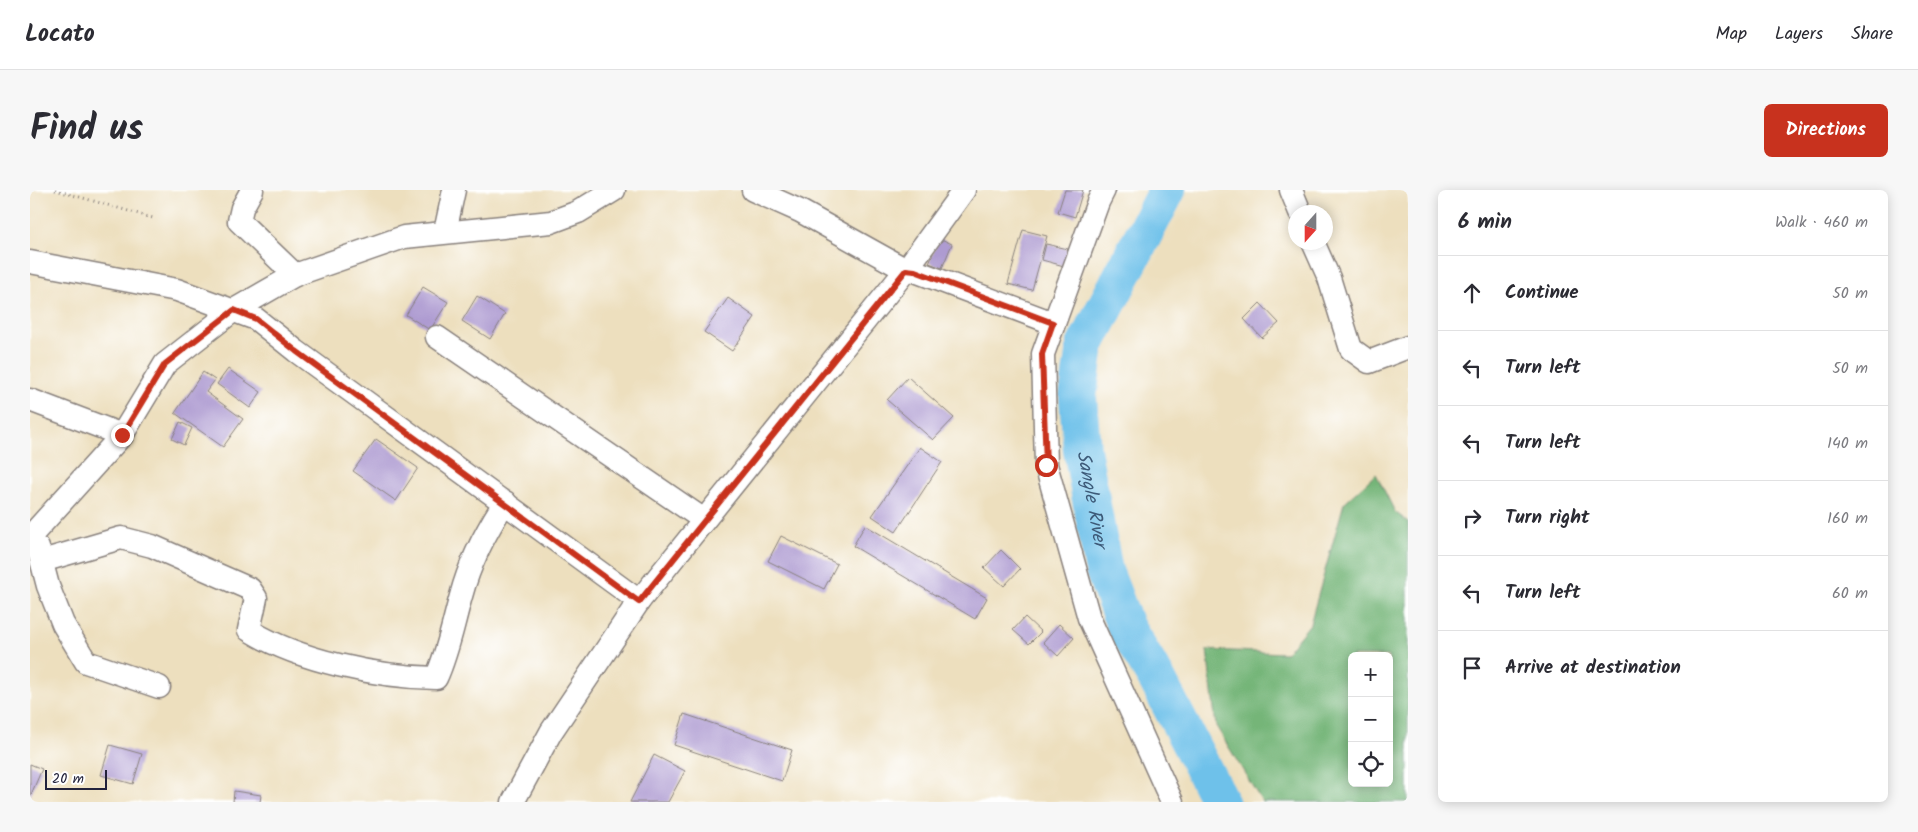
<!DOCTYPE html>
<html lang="en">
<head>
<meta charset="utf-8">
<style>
  body { margin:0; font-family:Kalam,sans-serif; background:#f7f7f7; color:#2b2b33 }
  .controls { position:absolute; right:15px; bottom:15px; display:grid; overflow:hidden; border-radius:8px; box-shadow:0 2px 12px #0003 }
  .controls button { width:45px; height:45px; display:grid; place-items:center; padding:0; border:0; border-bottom:1px solid #e1e1e2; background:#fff; color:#2b2b33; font:25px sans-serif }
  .compass { position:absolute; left:1258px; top:15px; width:45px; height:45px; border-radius:50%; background:#fff; box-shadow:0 2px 12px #0003; rotate:201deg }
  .scale { position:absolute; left:15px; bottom:12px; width:62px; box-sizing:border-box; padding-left:5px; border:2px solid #22223b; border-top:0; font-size:14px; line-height:18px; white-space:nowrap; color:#22223b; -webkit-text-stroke:4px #fff; paint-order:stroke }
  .stop { position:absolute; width:15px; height:15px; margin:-11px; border:4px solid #c8321e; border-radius:50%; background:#fff }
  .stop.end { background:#c8321e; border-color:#fff; box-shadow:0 1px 5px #0008 }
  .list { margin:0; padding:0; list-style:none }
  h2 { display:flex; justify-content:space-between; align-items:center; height:65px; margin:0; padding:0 20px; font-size:21px }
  h2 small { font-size:16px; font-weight:400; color:#7c7c81 }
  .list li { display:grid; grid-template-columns:32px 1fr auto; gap:15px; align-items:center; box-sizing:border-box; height:75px; padding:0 20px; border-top:1px solid #e1e1e2 }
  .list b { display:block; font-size:19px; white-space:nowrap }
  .list em { font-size:16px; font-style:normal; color:#7c7c81 }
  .icon { flex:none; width:28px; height:28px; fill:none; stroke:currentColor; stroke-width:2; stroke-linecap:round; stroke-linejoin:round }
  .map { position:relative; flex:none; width:1378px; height:612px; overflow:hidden; border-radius:8px }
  header { display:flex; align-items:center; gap:30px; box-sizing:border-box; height:70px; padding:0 25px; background:#fff; border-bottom:1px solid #e1e1e2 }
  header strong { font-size:24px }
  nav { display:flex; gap:28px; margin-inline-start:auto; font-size:18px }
  .intro { display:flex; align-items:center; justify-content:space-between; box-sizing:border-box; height:120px; padding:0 30px }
  h1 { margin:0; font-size:35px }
  .button { padding:12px 22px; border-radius:8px; background:#c8321e; color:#fff; font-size:18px; font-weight:700 }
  main { display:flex; gap:30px; padding:0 30px }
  aside { flex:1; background:#fff; border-radius:8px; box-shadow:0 2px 12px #0003 }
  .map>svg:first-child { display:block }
  .forest { fill:#74b578; stroke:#4b6c5a; fill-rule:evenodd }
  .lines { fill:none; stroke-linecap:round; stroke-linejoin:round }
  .river { stroke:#6ec1ea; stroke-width:38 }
  .building { fill:#ae9bd1 }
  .street-casing { stroke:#88807c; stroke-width:25 }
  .path { stroke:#88807c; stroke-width:3; stroke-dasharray:1 4; stroke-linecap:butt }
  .street { stroke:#fff; stroke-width:22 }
  .route { stroke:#c8321e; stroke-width:6 }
  .labels { text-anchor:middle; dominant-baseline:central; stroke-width:5; stroke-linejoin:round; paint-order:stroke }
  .water-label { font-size:19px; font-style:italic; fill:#3d5a78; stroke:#fff }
</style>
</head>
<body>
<header>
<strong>Locato</strong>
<nav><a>Map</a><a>Layers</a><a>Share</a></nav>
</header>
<div class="intro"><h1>Find us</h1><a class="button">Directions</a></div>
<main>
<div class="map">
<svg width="1378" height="612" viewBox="0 0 1378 612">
  <rect width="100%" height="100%" fill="#fff"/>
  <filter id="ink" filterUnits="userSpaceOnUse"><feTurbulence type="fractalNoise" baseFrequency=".02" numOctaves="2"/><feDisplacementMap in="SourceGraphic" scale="10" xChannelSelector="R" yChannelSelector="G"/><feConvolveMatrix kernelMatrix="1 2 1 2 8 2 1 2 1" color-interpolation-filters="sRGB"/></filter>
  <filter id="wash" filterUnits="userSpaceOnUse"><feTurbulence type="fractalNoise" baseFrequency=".0096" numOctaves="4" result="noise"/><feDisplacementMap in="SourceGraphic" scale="20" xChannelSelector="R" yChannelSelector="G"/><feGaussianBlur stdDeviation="1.12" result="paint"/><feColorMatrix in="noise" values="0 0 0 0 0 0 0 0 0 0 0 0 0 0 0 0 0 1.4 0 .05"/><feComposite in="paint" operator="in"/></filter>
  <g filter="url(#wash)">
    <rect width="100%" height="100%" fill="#eddfbe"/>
    <path class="forest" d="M1346,284L1365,322L1378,332V612H1232L1186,536L1177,460L1256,463L1280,434L1314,313ZM1322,466H1359V593H1322Z"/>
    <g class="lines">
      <path class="river" id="s1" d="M1137,0L1055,156L1048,207L1052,260L1074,381L1096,438L1128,491L1190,612"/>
    </g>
    <g id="blocks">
      <g class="building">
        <polygon points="1035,0 1053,0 1045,27 1028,22"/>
        <polygon points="993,40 1017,46 1002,100 978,94"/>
        <polygon points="909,48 922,54 912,78 899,73"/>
        <polygon points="1016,54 1038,59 1034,76 1012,70"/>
        <polygon points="393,97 418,112 400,140 376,125"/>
        <polygon points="447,106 475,124 460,149 432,131"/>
        <polygon points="698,108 725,127 702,161 674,142"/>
        <polygon points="1230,113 1249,133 1232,148 1214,129"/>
        <polygon points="198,179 231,202 220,218 187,194"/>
        <polygon points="173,182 185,190 176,202 213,229 193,257 145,223"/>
        <polygon points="878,187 924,228 903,250 857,210"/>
        <polygon points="150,232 162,238 154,255 142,249"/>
        <polygon points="346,249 388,278 366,311 323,281"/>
        <polygon points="890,257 912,272 866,342 842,326"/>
        <polygon points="835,335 957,408 945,429 823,356"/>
        <polygon points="751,346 807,374 794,399 738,371"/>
        <polygon points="971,360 990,379 974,396 954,378"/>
        <polygon points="995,427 1011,442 999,454 983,440"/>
        <polygon points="1029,434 1044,448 1028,466 1013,452"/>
        <polygon points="654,524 762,560 752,591 644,555"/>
        <polygon points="80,555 112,564 103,594 71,585"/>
        <polygon points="624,565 655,581 638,612 600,612"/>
        <polygon points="0,574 12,579 0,607"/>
        <polygon points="204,601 231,605 230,612 203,612"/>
      </g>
    </g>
  </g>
  <g filter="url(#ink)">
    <use href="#blocks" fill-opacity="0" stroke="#88807c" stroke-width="1"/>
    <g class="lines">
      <g class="street-casing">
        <g id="street">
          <polyline points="222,0 212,18 209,31 265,85"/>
          <polyline points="723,0 770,21 876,80 885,81 1023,133"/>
          <polyline points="1074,0 1068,12 1013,164 1016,275 1059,428 1142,612"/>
          <polyline points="1261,0 1270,22"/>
          <polyline points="415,42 424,0"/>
          <polyline points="1283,52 1299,88 1321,159 1339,172 1378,157"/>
          <polyline points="0,72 147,100 226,129 266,161 609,411"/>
          <polyline points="407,147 674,330"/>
          <polyline points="0,210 92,245"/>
          <polyline points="0,347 92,245 135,174 204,120 265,85 374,47 521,32 548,22 584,0"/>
          <polyline points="8,358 18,396 33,434 56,472 129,497"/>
          <path d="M12,371L91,348L122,356L220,399L226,408L219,440C269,471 348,487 406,488C418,462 423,434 431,406C440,372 456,341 475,312"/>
          <polyline points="483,612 521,542 609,411 876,80 934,0"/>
        </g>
      </g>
      <polyline class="path" points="25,0 123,28"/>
      <use href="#street" class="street"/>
    </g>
  </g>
  <g class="lines" filter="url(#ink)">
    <polyline class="route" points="92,245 135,174 204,120 226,129 266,161 609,412 876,80 885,81 1023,133 1012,164 1016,275"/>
  </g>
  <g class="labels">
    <g class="water-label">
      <text stroke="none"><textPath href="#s1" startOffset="331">Sangle River</textPath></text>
    </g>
  </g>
</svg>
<div class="controls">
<button>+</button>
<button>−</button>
<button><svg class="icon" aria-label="locate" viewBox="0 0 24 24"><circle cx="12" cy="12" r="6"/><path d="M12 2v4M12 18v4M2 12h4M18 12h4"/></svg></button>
</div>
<svg class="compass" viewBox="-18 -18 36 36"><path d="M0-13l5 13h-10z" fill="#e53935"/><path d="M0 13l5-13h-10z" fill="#7c7c81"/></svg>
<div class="scale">20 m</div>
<div class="stop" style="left:1016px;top:275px"></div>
<div class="stop end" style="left:92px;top:245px"></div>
</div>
<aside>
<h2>6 min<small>Walk · 460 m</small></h2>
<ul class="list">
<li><svg class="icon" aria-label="ahead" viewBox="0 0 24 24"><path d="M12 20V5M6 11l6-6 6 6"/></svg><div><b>Continue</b></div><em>50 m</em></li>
<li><svg class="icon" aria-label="left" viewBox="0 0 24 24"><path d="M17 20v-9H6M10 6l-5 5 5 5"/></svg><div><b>Turn left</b></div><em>50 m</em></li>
<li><svg class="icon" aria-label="left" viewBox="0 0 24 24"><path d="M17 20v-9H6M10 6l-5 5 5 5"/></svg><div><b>Turn left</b></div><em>140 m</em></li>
<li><svg class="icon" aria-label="right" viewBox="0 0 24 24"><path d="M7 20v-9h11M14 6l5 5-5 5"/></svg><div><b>Turn right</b></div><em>160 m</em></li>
<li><svg class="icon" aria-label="left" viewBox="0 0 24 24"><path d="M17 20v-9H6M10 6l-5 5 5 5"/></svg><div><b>Turn left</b></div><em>60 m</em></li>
<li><svg class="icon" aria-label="arrive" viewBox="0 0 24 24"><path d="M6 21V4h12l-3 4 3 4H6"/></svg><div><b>Arrive at destination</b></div></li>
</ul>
</aside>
</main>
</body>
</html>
